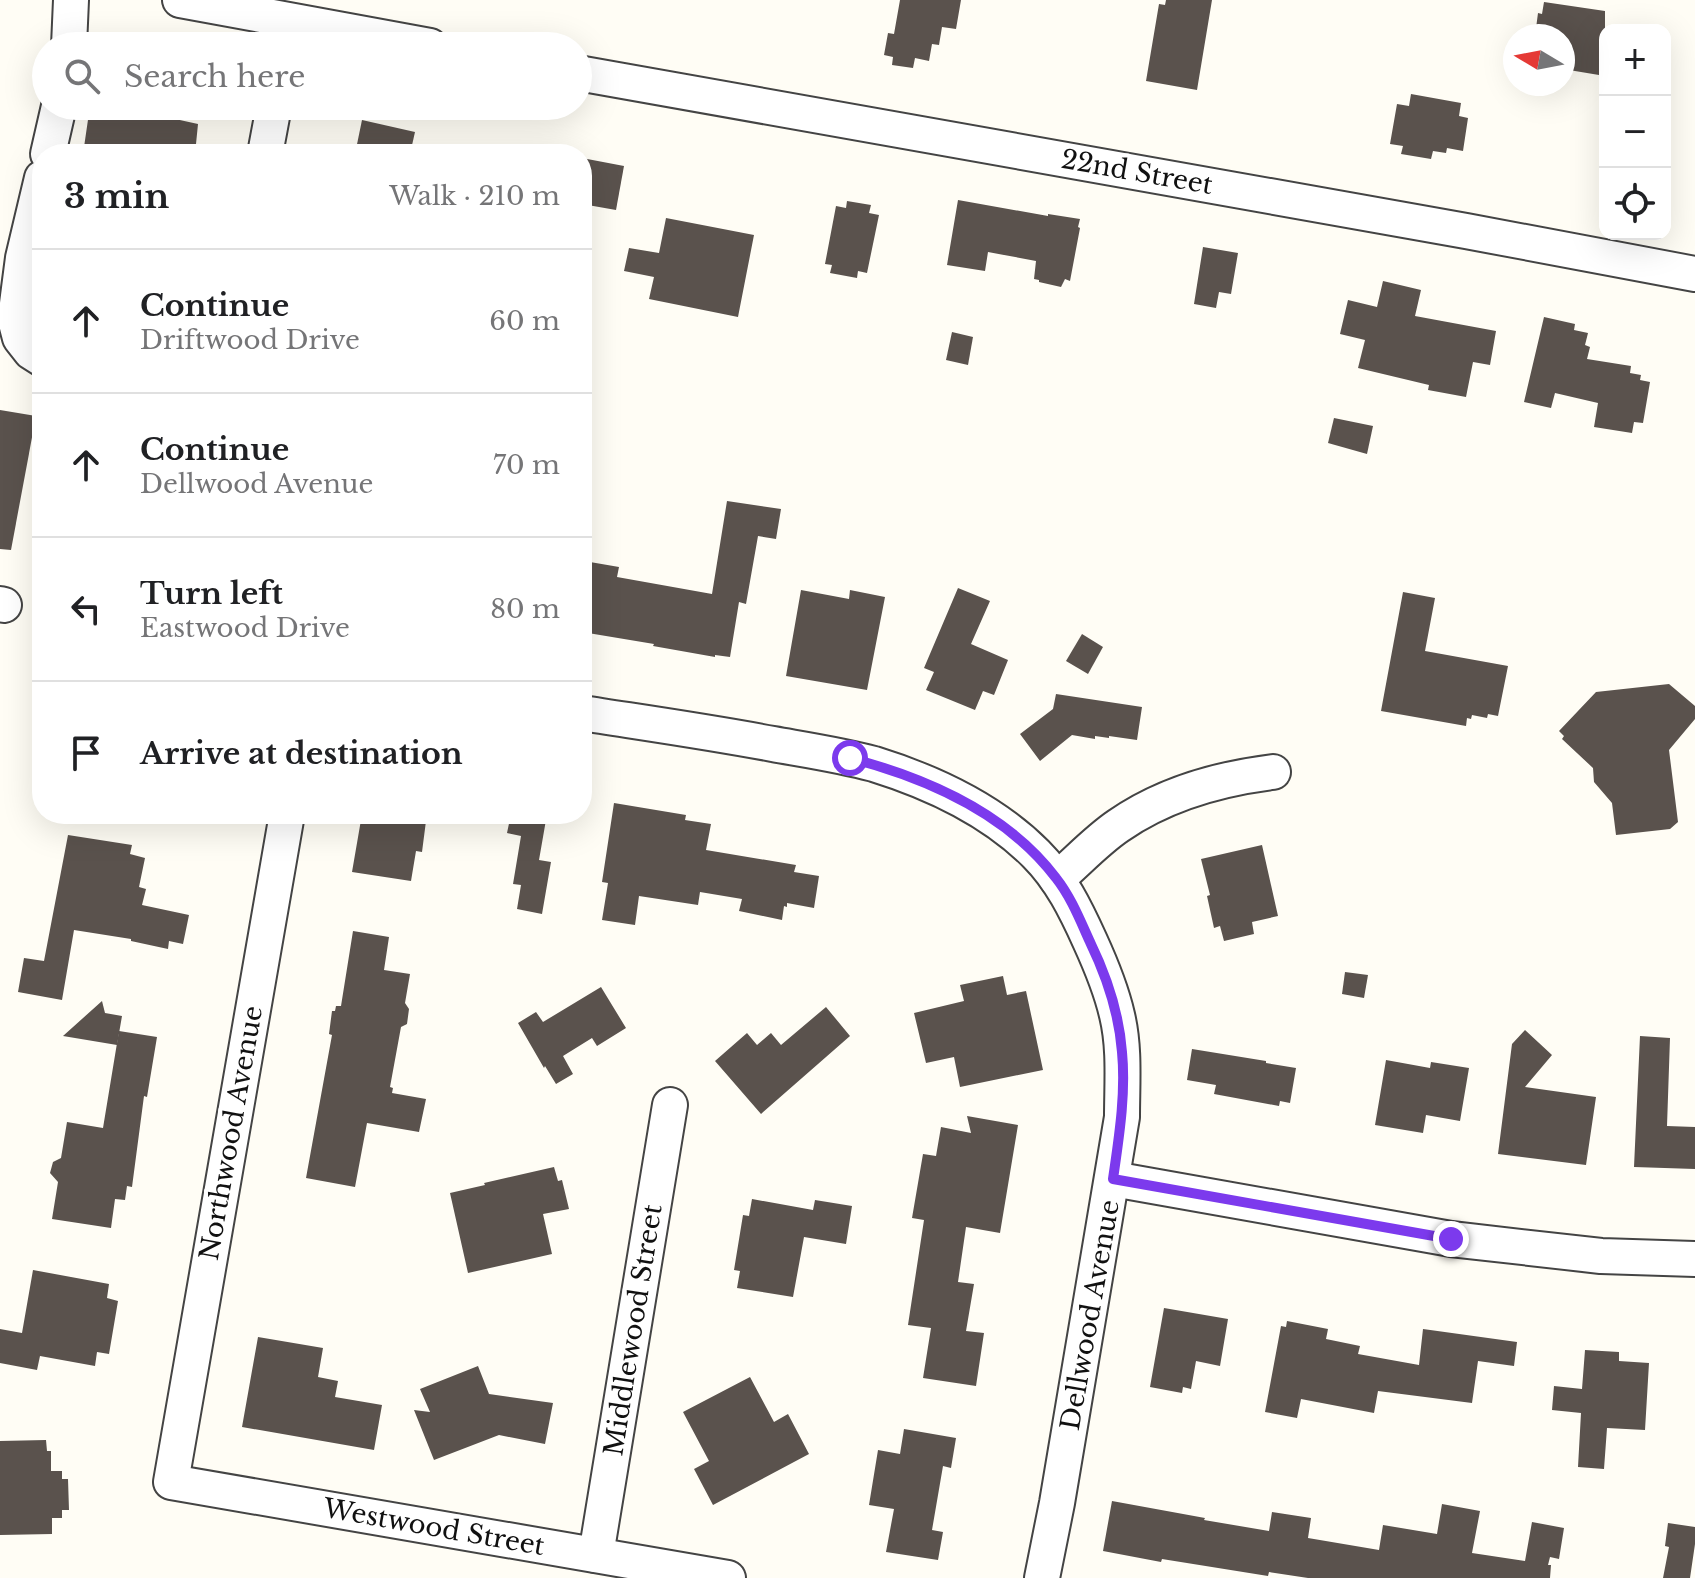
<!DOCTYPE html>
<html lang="en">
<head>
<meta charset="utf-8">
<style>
  body { margin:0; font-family:"Libre Baskerville",serif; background:#f6f6f6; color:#202124 }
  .controls { position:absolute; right:24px; top:24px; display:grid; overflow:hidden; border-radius:16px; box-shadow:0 8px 32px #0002 }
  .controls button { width:72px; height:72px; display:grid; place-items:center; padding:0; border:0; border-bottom:2px solid #e0e0e0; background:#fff; color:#202124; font:40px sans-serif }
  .compass { position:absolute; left:1503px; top:24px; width:72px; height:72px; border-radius:50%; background:#fff; box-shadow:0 8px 32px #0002; rotate:280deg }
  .stop { position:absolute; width:24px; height:24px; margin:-18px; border:6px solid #7c3aed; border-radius:50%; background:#fff }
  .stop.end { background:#7c3aed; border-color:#fff; box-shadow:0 2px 8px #0008 }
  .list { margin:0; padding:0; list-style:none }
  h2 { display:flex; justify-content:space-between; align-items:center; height:104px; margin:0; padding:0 32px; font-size:34px }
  h2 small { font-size:26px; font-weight:400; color:#757577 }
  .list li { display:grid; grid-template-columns:52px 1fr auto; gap:24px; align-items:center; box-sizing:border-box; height:144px; padding:0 32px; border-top:2px solid #e0e0e0 }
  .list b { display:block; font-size:30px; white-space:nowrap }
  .list p { margin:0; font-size:26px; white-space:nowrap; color:#757577 }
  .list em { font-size:26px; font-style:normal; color:#757577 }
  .icon { flex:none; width:44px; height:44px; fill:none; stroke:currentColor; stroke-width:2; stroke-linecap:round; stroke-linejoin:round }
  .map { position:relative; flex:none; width:1695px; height:1578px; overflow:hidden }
  .search { position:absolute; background:#fff; box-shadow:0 8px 32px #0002; left:32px; top:32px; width:560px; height:88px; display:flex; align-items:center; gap:20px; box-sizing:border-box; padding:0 28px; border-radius:44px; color:#757577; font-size:30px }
  .panel { position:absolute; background:#fff; box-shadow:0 8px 32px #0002; left:32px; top:144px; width:560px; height:680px; border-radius:32px }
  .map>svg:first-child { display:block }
  .building { fill:#5a524d }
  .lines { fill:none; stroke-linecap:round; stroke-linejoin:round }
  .minor-casing { stroke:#444; stroke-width:38 }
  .minor { stroke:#fff; stroke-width:34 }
  .route { stroke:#7c3aed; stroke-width:10 }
  .labels { text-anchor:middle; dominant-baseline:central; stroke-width:8; stroke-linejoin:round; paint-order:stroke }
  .street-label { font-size:26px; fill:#111; stroke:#fff }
</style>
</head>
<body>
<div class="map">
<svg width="1695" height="1578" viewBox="0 0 1695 1578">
  <rect width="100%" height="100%" fill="#fffdf5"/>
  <g class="building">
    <polygon points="900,0 961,0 956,29 942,27 939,45 932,44 929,61 915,58 913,68 892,65 893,57 884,55 888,33 894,34"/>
    <polygon points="1166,0 1212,0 1197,90 1146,81 1159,4 1165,5"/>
    <polygon points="1544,2 1605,11 1605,76 1563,69 1563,36 1535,36 1538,13 1542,14"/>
    <polygon points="1411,94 1461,103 1459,116 1468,118 1463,151 1447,148 1446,153 1433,151 1431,159 1401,154 1403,146 1390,144 1397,104 1409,106"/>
    <polygon points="90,106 146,106 158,108 157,115 198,124 195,154 83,154"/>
    <polygon points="362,120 415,132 410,154 355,154"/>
    <polygon points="582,158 624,166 616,210 582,204"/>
    <polygon points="958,200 1048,216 1048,214 1080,219 1078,227 1080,228 1070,281 1065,279 1061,287 1039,282 1039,280 1034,279 1036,261 988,252 985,271 947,265"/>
    <polygon points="847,201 871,205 869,213 879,215 867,273 858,271 857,278 830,273 832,265 825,264 836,206 846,208"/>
    <polygon points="666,218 754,235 738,317 649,299 654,277 624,271 629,248 659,253"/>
    <polygon points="1203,247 1238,253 1231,294 1219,292 1216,308 1194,304"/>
    <polygon points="1383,281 1421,290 1415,316 1496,331 1490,365 1473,362 1466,397 1428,390 1429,385 1358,368 1365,340 1340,334 1348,300 1377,307"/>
    <polygon points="1544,317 1575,324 1574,330 1588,333 1585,345 1590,347 1587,359 1631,366 1630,373 1641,375 1640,380 1650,382 1643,423 1634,422 1632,433 1594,427 1598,403 1555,393 1551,408 1524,402"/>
    <polygon points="952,332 973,337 968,365 946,360"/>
    <polygon points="0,410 36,416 11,550 0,549"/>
    <polygon points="1334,418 1373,426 1367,454 1328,443"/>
    <polygon points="727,501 781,509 776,539 758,536 746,604 739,602 730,657 715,655 715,657 653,646 654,644 582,632 582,568 588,569 590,562 619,567 617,577 712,594"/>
    <polygon points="958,588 990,601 971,644 1008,660 994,695 983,691 975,710 926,690 934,672 924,668"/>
    <polygon points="801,590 849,599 850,590 885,597 867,690 786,676"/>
    <polygon points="1403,592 1435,598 1425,651 1508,666 1498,716 1488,714 1487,718 1472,715 1471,719 1467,718 1466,726 1381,711"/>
    <polygon points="1082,634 1103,647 1088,674 1066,661"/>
    <polygon points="1669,684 1695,706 1695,719 1669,750 1678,822 1670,829 1616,835 1612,803 1594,782 1593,768 1562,739 1564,736 1559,731 1596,692"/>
    <polygon points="1056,694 1142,707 1137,740 1109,736 1109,738 1095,736 1095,739 1072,735 1040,761 1020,734 1053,709"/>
    <polygon points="614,803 686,815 685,820 711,824 706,850 796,865 794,872 819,876 814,908 787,903 787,907 784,906 782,920 739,911 742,899 700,892 698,905 639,896 635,925 602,920 608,883 602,882"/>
    <polygon points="362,814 422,814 421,820 426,821 422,852 416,851 411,881 352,872"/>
    <polygon points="511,814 547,814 539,860 551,862 542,914 517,909 521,885 513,884 521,836 507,833"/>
    <polygon points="68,835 132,845 130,854 145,858 139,887 146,889 142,905 189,915 183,944 169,941 168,949 131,941 131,939 74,930 62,1000 18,992 24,958 44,961"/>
    <polygon points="1262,845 1278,916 1252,922 1254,934 1224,941 1220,926 1214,928 1207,896 1210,895 1201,859"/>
    <polygon points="353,931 389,937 384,970 410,974 405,1003 409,1009 407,1024 401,1027 390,1087 393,1088 392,1093 426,1099 419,1132 367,1123 355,1187 306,1178 332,1035 329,1034 332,1011 335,1011 336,1006 341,1006"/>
    <polygon points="1345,972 1368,975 1364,998 1342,994"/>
    <polygon points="1003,976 1007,995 1026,991 1043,1070 960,1087 954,1057 926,1063 914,1013 964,1001 960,985"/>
    <polygon points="601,987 626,1028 597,1046 592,1038 563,1056 573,1074 556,1084 545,1066 544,1068 518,1023 536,1012 543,1022"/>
    <polygon points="102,1001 105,1013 122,1016 117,1045 63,1036"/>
    <polygon points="826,1007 850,1036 761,1114 715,1061 747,1033 757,1045 771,1033 781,1045"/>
    <polygon points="1525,1030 1552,1055 1525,1087 1596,1097 1586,1165 1498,1154 1512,1044"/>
    <polygon points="119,1031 157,1037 147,1097 144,1096 132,1187 127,1186 125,1200 115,1199 111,1228 52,1219 58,1182 50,1173 53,1162 61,1158 67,1122 103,1128"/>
    <polygon points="1640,1036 1670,1038 1667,1126 1695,1127 1695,1169 1634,1167"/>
    <polygon points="1192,1049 1266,1061 1266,1063 1296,1068 1290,1103 1280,1101 1279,1106 1214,1094 1216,1085 1187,1080"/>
    <polygon points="1386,1060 1430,1068 1431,1062 1469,1068 1460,1121 1426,1115 1423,1133 1375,1125"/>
    <polygon points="967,1116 1018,1125 1000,1233 966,1227 958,1282 974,1284 966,1331 984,1333 976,1386 923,1378 931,1328 908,1325 924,1220 912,1218 923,1154 936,1156 941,1127 971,1133"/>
    <polygon points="554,1167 558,1181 562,1180 569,1209 543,1214 552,1254 468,1273 450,1193 485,1185 484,1183"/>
    <polygon points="752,1199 813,1210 815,1200 852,1206 846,1244 804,1237 793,1297 737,1288 740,1271 734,1270 743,1215 749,1216"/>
    <polygon points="33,1270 109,1284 107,1298 118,1301 109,1354 97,1352 95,1366 40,1356 37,1370 0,1363 0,1329 22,1333"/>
    <polygon points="1164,1308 1228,1319 1220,1366 1196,1361 1191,1389 1183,1387 1182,1393 1150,1387"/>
    <polygon points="1287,1321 1328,1329 1326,1339 1360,1346 1358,1354 1419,1365 1423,1329 1517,1342 1514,1366 1478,1361 1472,1403 1378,1391 1374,1413 1301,1399 1297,1418 1265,1412 1281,1326 1286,1327"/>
    <polygon points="258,1337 323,1348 318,1377 338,1381 335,1397 382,1405 374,1450 242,1427"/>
    <polygon points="1585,1350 1619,1352 1619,1361 1649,1363 1645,1430 1607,1428 1604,1469 1578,1467 1581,1413 1552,1410 1554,1386 1582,1389"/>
    <polygon points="478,1366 489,1394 553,1403 545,1444 499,1435 434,1460 414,1410 430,1412 420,1389"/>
    <polygon points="750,1377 774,1422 788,1414 809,1454 713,1505 694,1469 709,1461 683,1412"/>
    <polygon points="904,1429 956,1438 951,1468 943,1466 932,1530 943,1532 938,1560 886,1552 894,1509 869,1505 878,1450 900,1454"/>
    <polygon points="46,1440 47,1451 51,1451 51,1471 62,1471 62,1479 68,1479 69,1510 62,1510 62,1518 52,1518 52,1534 0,1535 0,1441"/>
    <polygon points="1112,1501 1205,1518 1204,1520 1269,1531 1272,1512 1311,1518 1308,1538 1379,1550 1383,1525 1437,1534 1442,1504 1480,1511 1472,1553 1525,1561 1532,1522 1564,1528 1559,1559 1550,1557 1548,1565 1551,1565 1550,1578 1308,1578 1269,1572 1268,1576 1162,1559 1161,1562 1103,1551"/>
    <polygon points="1668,1523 1695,1527 1695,1544 1690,1578 1663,1578 1669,1547 1665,1546"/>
  </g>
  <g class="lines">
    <g class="minor-casing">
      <g id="minor">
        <polyline points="180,0 430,46"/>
        <polyline points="69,46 71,0"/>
        <polyline points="578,73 1466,231 1695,274"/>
        <polyline points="48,154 59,106"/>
        <polyline points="265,154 274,106"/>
        <polyline points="42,178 23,258 15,319 20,338 31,352 42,359"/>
        <polyline points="0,604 4,605"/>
        <path d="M582,713C646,723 710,732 773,744C807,750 841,755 874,764C932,782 993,811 1036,854C1061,879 1076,910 1090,941C1101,965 1111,989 1117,1015C1125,1048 1122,1083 1122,1117L1057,1503L1042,1578"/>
        <polyline points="287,814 171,1482 728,1578"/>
        <path d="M1057,879C1077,862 1096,841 1118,826C1164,794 1217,779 1273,772"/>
        <polyline points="1113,1179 1451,1239 1601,1256 1695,1259"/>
        <polyline points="596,1555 670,1105"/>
      </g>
    </g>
    <use href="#minor" class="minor"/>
  </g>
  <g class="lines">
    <path class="route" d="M850,758C926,778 1007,813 1056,878C1071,897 1080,920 1090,942C1107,977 1119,1012 1122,1052C1126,1094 1119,1137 1113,1179L1451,1239"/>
  </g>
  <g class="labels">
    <g class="street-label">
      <text transform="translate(1137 172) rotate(10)">22nd Street</text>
      <text transform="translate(231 1133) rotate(-80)">Northwood Avenue</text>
      <text transform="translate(1090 1315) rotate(-80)">Dellwood Avenue</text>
      <text transform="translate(633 1330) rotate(-81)">Middlewood Street</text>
      <text transform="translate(434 1527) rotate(10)">Westwood Street</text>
    </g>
  </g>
</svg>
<div class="controls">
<button>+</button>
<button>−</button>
<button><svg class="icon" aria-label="locate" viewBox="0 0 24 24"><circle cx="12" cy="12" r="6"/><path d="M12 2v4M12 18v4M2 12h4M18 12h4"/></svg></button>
</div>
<svg class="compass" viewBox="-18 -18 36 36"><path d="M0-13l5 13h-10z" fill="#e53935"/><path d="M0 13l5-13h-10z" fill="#757577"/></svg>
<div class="stop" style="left:850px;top:758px"></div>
<div class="stop end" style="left:1451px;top:1239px"></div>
<div class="search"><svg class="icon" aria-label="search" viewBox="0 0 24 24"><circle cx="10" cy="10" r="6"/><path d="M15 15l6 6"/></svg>Search here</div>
<section class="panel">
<h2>3 min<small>Walk · 210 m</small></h2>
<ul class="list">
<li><svg class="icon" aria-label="ahead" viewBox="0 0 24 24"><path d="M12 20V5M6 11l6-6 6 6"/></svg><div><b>Continue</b><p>Driftwood Drive</p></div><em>60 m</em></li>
<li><svg class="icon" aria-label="ahead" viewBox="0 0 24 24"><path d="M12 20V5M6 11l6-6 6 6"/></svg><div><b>Continue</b><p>Dellwood Avenue</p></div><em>70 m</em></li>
<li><svg class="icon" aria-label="left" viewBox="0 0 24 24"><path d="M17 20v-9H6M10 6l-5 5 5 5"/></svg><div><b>Turn left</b><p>Eastwood Drive</p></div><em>80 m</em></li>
<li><svg class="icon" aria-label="arrive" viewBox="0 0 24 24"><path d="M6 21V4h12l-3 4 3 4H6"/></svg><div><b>Arrive at destination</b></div></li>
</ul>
</section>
</div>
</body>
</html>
